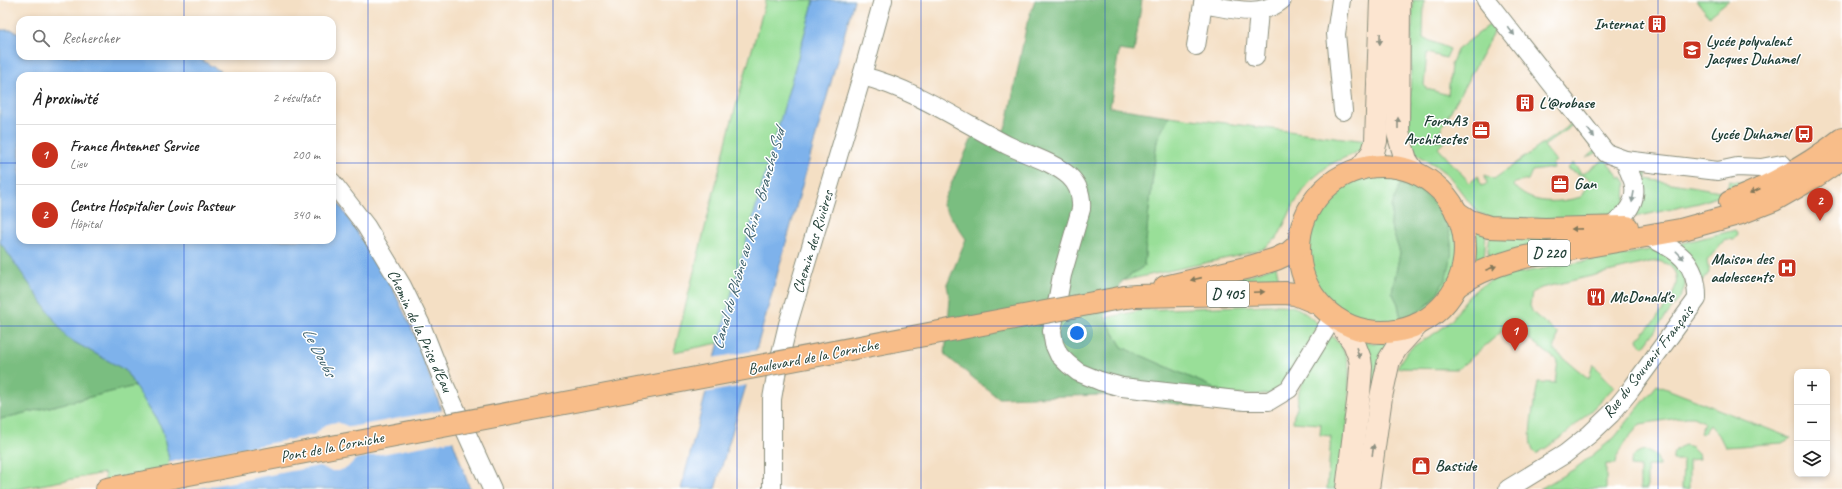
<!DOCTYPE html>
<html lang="fr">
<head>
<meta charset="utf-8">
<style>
  body { margin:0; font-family:Caveat,sans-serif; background:#f2f2f2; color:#222 }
  .controls { position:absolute; right:12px; bottom:12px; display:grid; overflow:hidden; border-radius:8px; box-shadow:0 2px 6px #0003 }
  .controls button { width:36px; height:36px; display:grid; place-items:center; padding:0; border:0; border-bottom:1px solid #e0e0e0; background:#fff; color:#222; font:20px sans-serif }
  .you { position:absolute; left:1077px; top:333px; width:14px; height:14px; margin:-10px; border:3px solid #fff; border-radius:50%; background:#1a73e8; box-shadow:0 0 0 6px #1a73e833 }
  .badge { display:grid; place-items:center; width:26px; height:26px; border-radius:50%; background:#c8321e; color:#fff; font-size:13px; font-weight:700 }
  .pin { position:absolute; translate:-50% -33px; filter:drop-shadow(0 1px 2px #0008) }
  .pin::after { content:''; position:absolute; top:21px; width:14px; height:12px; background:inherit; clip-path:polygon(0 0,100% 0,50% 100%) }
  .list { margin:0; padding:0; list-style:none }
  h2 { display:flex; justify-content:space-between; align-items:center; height:52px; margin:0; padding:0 16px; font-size:17px }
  h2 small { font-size:13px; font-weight:400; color:#767676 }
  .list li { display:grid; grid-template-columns:26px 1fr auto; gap:12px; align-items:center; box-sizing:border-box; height:60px; padding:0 16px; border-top:1px solid #e0e0e0 }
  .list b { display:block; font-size:15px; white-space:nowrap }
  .list p { margin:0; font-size:13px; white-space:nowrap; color:#767676 }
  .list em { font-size:13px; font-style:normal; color:#767676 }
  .icon { flex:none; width:22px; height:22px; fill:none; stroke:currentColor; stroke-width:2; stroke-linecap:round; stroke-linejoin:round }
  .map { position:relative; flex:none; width:1842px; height:489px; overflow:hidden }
  .search { position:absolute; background:#fff; box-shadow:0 2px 6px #0003; left:16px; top:16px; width:320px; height:44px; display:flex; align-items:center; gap:10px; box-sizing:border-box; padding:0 14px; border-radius:12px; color:#767676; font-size:15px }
  .panel { position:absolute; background:#fff; box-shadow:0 2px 6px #0003; left:16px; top:72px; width:320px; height:172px; border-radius:12px }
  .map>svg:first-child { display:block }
  .green { fill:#99df98; stroke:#5c8e66; fill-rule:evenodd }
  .forest { fill:#7abe80; stroke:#4c7e5a }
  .water { fill:#7eb2eb; stroke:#4e7890 }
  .pier { fill:#f4dfc4 }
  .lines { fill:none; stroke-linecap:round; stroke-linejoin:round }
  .minor-casing { stroke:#8a8e7c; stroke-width:20 }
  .secondary-casing { stroke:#8a8e7c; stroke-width:24 }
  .primary-casing { stroke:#8a8e7c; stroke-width:24 }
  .minor { stroke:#fff; stroke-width:18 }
  .secondary { stroke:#fce5d0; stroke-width:22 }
  .primary { stroke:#f8bd89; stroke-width:22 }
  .primary-bridge-casing { stroke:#8a8e7c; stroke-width:24; stroke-linecap:butt }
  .primary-bridge { stroke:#f8bd89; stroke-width:22 }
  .oneway { fill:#8f9e9a }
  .oneway2 { fill:#8e9182 }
  .oneway3 { fill:#81775a }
  .grid { fill:none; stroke:#1d4ed8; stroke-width:1; stroke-opacity:0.55 }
  .labels { text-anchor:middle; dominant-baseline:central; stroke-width:3; stroke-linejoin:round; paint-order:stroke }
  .shield { fill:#fff; stroke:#627771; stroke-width:1 }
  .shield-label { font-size:15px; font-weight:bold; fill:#1f3d34 }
  .poi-label { font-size:16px; font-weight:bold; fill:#1f3d34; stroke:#fff; text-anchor:start }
  .street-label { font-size:16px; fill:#1f3d34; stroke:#fff }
  .water-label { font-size:17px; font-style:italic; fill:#3c606b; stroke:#fff }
</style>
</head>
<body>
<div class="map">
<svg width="1842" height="489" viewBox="0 0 1842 489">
  <rect width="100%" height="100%" fill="#fff"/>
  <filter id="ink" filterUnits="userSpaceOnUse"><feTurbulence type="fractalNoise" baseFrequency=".025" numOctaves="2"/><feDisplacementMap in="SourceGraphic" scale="8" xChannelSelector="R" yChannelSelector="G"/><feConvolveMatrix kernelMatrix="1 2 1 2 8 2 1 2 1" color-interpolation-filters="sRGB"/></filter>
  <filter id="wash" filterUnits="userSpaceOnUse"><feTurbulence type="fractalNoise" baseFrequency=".012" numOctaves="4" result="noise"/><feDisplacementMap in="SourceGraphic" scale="16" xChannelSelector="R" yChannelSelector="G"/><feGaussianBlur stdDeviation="0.9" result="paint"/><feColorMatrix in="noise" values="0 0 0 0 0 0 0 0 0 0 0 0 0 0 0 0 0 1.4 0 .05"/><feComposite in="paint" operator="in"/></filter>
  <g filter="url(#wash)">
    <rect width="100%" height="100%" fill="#f4dfc4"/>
    <g class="green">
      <polygon points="766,0 814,0 719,343 674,352 730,127"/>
      <path d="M1413,0H1424L1423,38L1450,49L1446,58L1427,53L1424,85L1427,89L1448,95L1451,65L1457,50L1497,19L1499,23L1435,140L1445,141L1438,148L1470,183L1478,176L1481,186L1487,184L1485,175L1494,179L1575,121L1598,152L1586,158L1595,150L1574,124L1544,146L1556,161L1552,164L1553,168L1532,171L1528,180L1515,183L1513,185C1530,206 1559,203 1581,197L1590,179L1567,169L1573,163L1582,174L1605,159L1620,178L1622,177L1626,183L1625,203L1607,219L1496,218L1480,214L1476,211L1449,176L1435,165L1418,155L1412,146L1409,129Z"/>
      <polygon points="1696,0 1729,0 1709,16"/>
      <polygon points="1169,116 1367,141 1361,150 1329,165 1310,181 1293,206 1278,237 1263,249 1237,256 1122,281 1144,266 1148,219 1157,140"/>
      <polygon points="1648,168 1646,179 1727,192 1729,181 1752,184 1699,203 1635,217 1634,214 1639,169"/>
      <path d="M1376,174C1482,175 1482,316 1390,325C1293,334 1272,191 1376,174ZM1392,206L1420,310L1400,315L1398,304L1392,292L1400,253L1391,226Z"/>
      <polygon points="1735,230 1738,234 1734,240 1725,239 1707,261 1709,273 1702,281 1679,244"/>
      <polygon points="1474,231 1486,232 1484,263 1474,265 1476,247"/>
      <polygon points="1490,233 1606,233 1489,261 1488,249"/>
      <path d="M1655,249L1678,263L1685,276V286L1681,296L1644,346L1640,345L1638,339C1651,324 1691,286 1671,267C1666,263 1661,261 1654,261L1541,288L1532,293L1530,306L1533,313L1558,334L1554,350L1589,379L1593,364L1614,387C1591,411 1566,437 1536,454C1523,445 1536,397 1538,382L1555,383L1558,361L1513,327H1507L1458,369L1397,368C1410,340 1426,343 1447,324C1455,318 1458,310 1464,302C1475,288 1490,279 1508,275Z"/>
      <polygon points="1276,266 1279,280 1232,281"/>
      <path d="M1267,305C1297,305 1296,305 1319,325L1291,379L1269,394L1230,395L1122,347L1105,318L1143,310Z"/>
      <polygon points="1331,335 1341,346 1346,356 1349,368 1349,409 1339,489 1327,489 1331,436 1320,435 1321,424 1293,422 1294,415 1297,408 1299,391 1308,370"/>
      <polygon points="1361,341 1374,343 1391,342 1377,393 1364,391"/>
      <path d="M1657,385L1791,438L1782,443L1725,447L1719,435L1710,425L1703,434L1700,433L1704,422L1693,417H1686L1640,424C1630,437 1617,448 1616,464H1606V489H1540L1576,468L1614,438Z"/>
      <polygon points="135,386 162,429 176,489 107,489 104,473 19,489 0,489 0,419"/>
      <path d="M1685,445L1692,447L1698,453L1699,459L1689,460V489H1682L1683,460H1673C1672,451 1677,448 1685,445Z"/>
      <path d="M1645,450C1654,452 1659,458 1659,466H1647V489H1640V467L1630,466C1632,456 1635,452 1645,450Z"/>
    </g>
    <g class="forest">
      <polygon points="1035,0 1142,0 1134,52 1119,50 1110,107 1169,116 1157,140 1148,219 1144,266 1122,281 1105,318 1122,347 1230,395 1217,409 1105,395 998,398 945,355 950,300 947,285 966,239 942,204 974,134 996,146 1007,124 1027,23"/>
      <path d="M1400,184C1406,186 1415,187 1420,191C1459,219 1461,268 1430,302C1423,310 1413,314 1404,318L1400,315L1398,304L1392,292L1400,253L1391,226L1392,206Z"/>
      <polygon points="0,242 67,338 125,370 135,386 0,419"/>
    </g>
    <g class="water">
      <polygon points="814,0 854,0 748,379 715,489 681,489 732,292"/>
      <polygon points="0,30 13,30 20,35 20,56 195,56 228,76 20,76 20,240 332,240 332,193 392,287 415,336 470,489 176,489 162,429 125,370 67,338 0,242"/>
    </g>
    <g class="pier">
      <polygon points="758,350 748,385 704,393 713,358"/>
      <polygon points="444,410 455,440 356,459 347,468 338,471 330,471 319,466 195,489 174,489 168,462 314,435 325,425 332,423 337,422 350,427"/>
    </g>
  </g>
  <g filter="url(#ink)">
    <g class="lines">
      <g class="minor-casing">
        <g id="minor">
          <path d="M1204,0L1203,4C1229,8 1260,19 1282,0"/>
          <polyline points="1341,0 1336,34 1343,111"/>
          <polyline points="1486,0 1606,153 1625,160 1718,171 1737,167 1761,168 1782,164 1790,174"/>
          <polyline points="1196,46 1203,4"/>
          <polyline points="1255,57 1259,11"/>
          <path d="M862,76C912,88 961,121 1007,145C1027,155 1052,161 1069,176C1079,185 1082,196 1081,209L1062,275L1052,331L1054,344L1059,355L1068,364L1078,372L1100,381L1122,387L1245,401H1269L1289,389L1333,317"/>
          <polyline points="332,182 366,226 402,286 421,325 445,386 492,489"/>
          <path d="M1609,228C1625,216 1639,202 1633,181C1630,173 1627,167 1625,160"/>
          <polyline points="772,489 772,399 777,370 788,324 862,76 883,0"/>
          <path d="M1508,489L1565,454L1590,434L1611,414L1629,392L1697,299C1698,262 1677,249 1646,236"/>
        </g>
      </g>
      <g class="secondary-casing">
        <g id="secondary">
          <polyline points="1399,0 1398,133 1406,160 1414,172"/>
          <polyline points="1360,169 1373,152 1376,141 1381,0"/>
          <polyline points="1338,320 1354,343 1360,359 1361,367 1359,394 1347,489"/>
          <polyline points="1368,489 1381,397 1389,360 1397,347 1417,325"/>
        </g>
      </g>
      <g class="primary-casing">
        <g id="primary">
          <circle cx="1382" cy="249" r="83"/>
          <path d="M1730,202C1771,186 1808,166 1842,139"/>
          <polyline points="1456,212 1470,221 1489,227 1545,229 1627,227"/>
          <path d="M1457,286C1477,271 1500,264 1525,257L1680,230L1738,214L1774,200L1816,176L1842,158"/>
          <polyline points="1165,287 1250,267 1276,259 1289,253 1298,245"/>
          <polyline points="1125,297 1136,296 1285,293 1295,294 1317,303"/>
          <polyline points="107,489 173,477"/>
        </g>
      </g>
      <use href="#minor" class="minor"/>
      <use href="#secondary" class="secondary"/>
      <use href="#primary" class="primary"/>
      <g class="primary-bridge-casing">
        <polyline id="primary-bridge" points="173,477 1125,297"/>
      </g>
      <use href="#primary-bridge" class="primary-bridge"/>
    </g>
    <defs><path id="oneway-solid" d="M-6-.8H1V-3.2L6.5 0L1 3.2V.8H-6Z"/></defs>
    <g class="oneway">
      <use href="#oneway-solid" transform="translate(1511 31) rotate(51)"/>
      <use href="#oneway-solid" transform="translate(1591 133) rotate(52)"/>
      <use href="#oneway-solid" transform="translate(1633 197) rotate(100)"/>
      <use href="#oneway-solid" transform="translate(1680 255) rotate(46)"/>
    </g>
    <g class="oneway2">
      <use href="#oneway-solid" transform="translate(1380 39) rotate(92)"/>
      <use href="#oneway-solid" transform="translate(1398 123) rotate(-90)"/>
      <use href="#oneway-solid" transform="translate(1358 353) rotate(71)"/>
      <use href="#oneway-solid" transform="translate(1373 450) rotate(-82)"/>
    </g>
    <g class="oneway3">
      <use href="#oneway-solid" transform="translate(1755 191) rotate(155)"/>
      <use href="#oneway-solid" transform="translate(1577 229) rotate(179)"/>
      <use href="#oneway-solid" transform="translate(1491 268) rotate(-21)"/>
      <use href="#oneway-solid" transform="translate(1196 279) rotate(167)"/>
      <use href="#oneway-solid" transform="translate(1259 292) rotate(-2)"/>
    </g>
  </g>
  <path class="grid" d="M184,0V20M368,0V489M553,0V489M737,0V489M921,0V489M1105,0V489M1289,0V489M1474,0V489M1658,0V489M184,56V76M0,163H20M332,163H1842M184,240V489M0,326H1842"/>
  <defs>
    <g id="building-square" transform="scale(1)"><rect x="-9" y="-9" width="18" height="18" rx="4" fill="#c8321e" stroke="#fff"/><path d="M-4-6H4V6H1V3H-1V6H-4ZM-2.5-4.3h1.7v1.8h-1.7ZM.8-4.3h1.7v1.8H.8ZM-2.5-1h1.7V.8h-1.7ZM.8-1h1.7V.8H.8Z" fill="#fff"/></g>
    <g id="school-square" transform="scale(1)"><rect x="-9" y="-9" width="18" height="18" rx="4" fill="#c8321e" stroke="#fff"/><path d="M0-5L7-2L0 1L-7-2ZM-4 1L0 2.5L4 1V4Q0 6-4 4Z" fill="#fff"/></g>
    <g id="office-square" transform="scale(1)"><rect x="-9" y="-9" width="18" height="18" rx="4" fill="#c8321e" stroke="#fff"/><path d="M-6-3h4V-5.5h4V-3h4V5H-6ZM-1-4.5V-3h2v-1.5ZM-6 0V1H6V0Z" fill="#fff"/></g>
    <g id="bus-square" transform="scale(1)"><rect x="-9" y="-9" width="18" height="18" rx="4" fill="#c8321e" stroke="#fff"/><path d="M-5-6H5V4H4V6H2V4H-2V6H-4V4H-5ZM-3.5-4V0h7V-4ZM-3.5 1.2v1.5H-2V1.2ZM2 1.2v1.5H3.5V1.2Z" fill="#fff"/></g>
    <g id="hospital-square" transform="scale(1)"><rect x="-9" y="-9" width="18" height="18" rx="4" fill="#c8321e" stroke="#fff"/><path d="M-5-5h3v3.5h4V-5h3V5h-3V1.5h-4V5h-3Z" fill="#fff"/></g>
    <g id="restaurant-square" transform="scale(1)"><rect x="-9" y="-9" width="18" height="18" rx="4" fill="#c8321e" stroke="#fff"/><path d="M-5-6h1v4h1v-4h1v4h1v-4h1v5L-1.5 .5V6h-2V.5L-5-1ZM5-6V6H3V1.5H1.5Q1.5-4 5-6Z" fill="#fff"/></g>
    <g id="shop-square" transform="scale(1)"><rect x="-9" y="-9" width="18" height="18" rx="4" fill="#c8321e" stroke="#fff"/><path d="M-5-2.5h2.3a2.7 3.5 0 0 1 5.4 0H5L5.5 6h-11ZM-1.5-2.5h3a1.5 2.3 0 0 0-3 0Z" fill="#fff"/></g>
  </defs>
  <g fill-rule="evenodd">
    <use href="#building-square" x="1657" y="24"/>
    <use href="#school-square" x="1692" y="50"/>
    <use href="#building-square" x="1525" y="103"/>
    <use href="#office-square" x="1481" y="130"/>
    <use href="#bus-square" x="1804" y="134"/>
    <use href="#office-square" x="1560" y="184"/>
    <use href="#hospital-square" x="1787" y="268"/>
    <use href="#restaurant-square" x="1596" y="297"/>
    <use href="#shop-square" x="1421" y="466"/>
  </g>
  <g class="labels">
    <g class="shield">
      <rect x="1528" y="240" width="42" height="26" rx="3"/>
      <rect x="1207" y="281" width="42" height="26" rx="3"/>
    </g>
    <g class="shield-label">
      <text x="1549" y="253">D 220</text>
      <text x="1228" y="294">D 405</text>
    </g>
    <g class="poi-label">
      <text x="1643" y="24" text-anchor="end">Internat</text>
      <text x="1706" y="41">Lycée polyvalent<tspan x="1706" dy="18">Jacques Duhamel</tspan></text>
      <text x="1539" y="103">L'@robase</text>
      <text x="1467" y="121" text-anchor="end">FormA3<tspan x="1467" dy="18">Architectes</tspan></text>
      <text x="1790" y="134" text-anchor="end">Lycée Duhamel</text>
      <text x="1574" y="184">Gan</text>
      <text x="1773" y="259" text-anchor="end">Maison des<tspan x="1773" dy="18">adolescents</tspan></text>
      <text x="1610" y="297">McDonald's</text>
      <text x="1435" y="466">Bastide</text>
    </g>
    <g class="street-label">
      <text transform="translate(813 242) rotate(-73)">Chemin des Rivières</text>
      <text transform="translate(420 331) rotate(65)">Chemin de la Prise d'Eau</text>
      <text transform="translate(813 357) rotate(-11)">Boulevard de la Corniche</text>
      <text transform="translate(1648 362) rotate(-52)">Rue du Souvenir Français</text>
      <text transform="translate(332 447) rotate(-11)">Pont de la Corniche</text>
    </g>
    <g class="water-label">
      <text transform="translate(748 239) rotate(-74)">Canal du Rhône au Rhin - Branche Sud</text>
      <text transform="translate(319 352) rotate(62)">Le Doubs</text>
    </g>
  </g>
</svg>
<div class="controls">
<button>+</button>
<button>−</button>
<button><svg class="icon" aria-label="layers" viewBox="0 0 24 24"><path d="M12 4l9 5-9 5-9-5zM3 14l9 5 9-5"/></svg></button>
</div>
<div class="you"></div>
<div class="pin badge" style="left:1515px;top:351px">1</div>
<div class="pin badge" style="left:1820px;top:221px">2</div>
<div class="search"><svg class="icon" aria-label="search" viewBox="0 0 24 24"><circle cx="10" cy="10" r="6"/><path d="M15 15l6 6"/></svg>Rechercher</div>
<section class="panel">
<h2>À proximité<small>2 résultats</small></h2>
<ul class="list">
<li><span class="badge">1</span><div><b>France Antennes Service</b><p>Lieu</p></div><em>200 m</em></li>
<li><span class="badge">2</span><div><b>Centre Hospitalier Louis Pasteur</b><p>Hôpital</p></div><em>340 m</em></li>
</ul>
</section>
</div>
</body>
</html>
